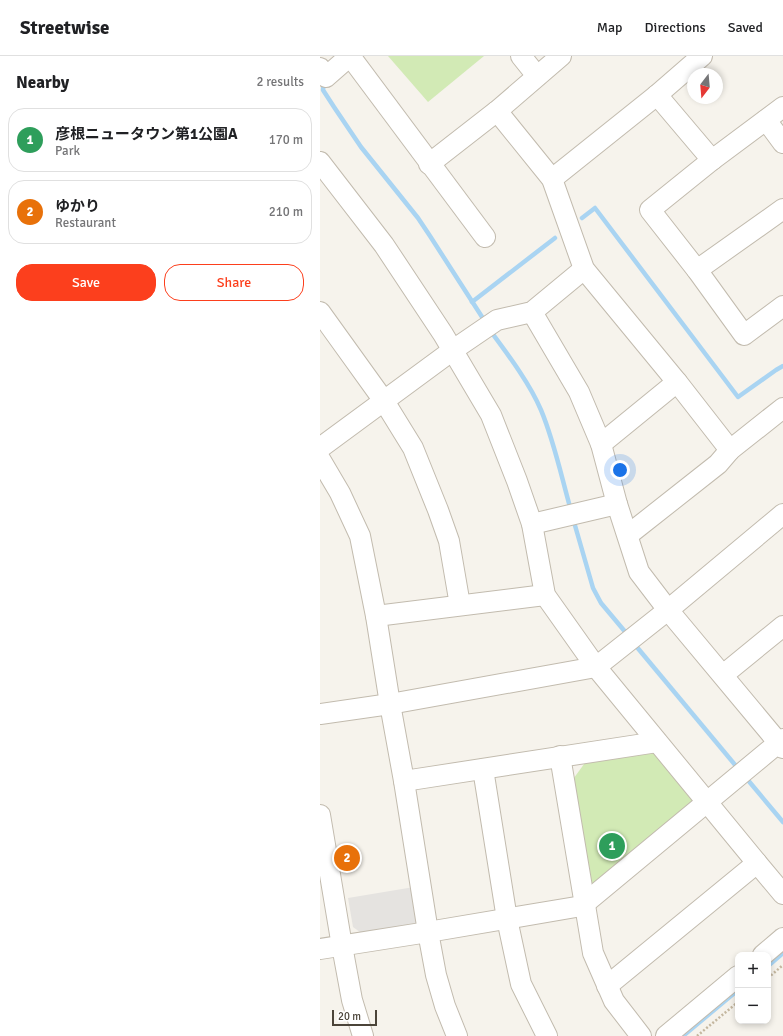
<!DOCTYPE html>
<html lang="en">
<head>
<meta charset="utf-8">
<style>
  body { margin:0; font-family:Signika,"Noto Sans JP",sans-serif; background:#f6f6f6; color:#202124 }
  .controls { position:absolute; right:12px; bottom:12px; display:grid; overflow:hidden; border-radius:8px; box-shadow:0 2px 6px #0003 }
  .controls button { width:36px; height:36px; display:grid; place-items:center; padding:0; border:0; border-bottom:1px solid #e0e0e0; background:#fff; color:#202124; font:20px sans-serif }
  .compass { position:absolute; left:367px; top:12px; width:36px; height:36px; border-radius:50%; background:#fff; box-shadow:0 2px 6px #0003; rotate:196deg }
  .scale { position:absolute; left:12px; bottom:10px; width:45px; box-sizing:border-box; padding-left:4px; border:2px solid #4b4439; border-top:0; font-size:11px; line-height:14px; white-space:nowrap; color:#4b4439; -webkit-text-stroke:3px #fff; paint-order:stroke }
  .you { position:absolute; left:300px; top:414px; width:14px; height:14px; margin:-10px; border:3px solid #fff; border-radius:50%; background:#1a73e8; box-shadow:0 0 0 6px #1a73e833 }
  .badge { display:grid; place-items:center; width:26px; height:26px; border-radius:50%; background:#fc3f1d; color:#fff; font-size:13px; font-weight:700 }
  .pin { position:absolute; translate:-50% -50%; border:2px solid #fff; box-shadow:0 1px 4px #0006 }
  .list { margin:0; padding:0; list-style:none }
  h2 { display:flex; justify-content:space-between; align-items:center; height:52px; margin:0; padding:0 16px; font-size:17px }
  h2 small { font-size:13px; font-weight:400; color:#757577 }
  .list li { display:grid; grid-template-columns:26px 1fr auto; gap:12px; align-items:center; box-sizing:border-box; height:64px; margin:0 8px 8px; padding:0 8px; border:1px solid #e0e0e0; border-radius:16px }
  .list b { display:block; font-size:15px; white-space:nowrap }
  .list p { margin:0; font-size:13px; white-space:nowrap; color:#757577 }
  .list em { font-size:13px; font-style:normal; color:#757577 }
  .actions { display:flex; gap:8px; padding:12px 16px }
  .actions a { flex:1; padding:9px 0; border:1px solid #fc3f1d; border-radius:16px; text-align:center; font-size:14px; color:#fc3f1d }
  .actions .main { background:#fc3f1d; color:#fff }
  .map { position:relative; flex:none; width:463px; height:980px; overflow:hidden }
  header { display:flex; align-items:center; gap:24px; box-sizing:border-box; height:56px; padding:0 20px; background:#fff; border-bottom:1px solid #e0e0e0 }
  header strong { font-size:19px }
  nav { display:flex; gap:22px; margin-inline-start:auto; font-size:14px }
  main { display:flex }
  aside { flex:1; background:#fff }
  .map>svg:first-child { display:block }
  .park { fill:#d2eab5 }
  .parking { fill:#e5e3e0 }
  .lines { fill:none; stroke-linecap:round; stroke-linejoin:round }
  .stream { stroke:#a9d4f2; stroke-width:4.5 }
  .minor-casing { stroke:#c2bbae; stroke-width:22 }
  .path { stroke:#c4b79f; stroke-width:2.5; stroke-dasharray:2 2; stroke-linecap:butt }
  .minor { stroke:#fff; stroke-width:20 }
</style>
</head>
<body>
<header>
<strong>Streetwise</strong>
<nav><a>Map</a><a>Directions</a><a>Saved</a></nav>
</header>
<main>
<aside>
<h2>Nearby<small>2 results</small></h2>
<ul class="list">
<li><span class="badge" style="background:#2e9e5b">1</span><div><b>彦根ニュータウン第1公園A</b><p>Park</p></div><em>170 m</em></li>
<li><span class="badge" style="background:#e8710a">2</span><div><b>ゆかり</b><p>Restaurant</p></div><em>210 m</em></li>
</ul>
<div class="actions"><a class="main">Save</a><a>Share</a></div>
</aside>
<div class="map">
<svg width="463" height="980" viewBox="0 0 463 980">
  <rect width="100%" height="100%" fill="#f6f3ec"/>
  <g class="park">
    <polygon points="68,0 164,0 108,46"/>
    <polygon points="327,694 338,698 373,739 372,749 273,833 267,831 251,726 267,704"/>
  </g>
  <polygon class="parking" points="94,831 99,863 94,870 44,879 33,871 28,842"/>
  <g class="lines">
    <g class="stream">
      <polyline points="4,26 3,34 14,51 41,91 98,162 110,180 164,264"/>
      <polyline points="262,162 275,152 418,341 456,314 463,310"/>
      <polyline points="152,246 235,182"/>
      <path d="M172,277C189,300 210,328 221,354C234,385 241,419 250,451"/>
      <polyline points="254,466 273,532 281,547 307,578"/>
      <polyline points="316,590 416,710"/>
      <polyline points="427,723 463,766"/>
      <polyline points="448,910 463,897"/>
      <polyline points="363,980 418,934"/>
    </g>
    <g class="minor-casing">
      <g id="minor">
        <polyline points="30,0 165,181"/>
        <polyline points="201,0 217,20"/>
        <polyline points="0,12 6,21 30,0"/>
        <polyline points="337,39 392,104"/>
        <polyline points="463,51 392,104 330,154 377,214 424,279 463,250"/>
        <polyline points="177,55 232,123 264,213 357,326 410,394"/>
        <polyline points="446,64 463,87"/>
        <polyline points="0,106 64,189 123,278 171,359 197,425 212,468 225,539 276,611 437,807 463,838"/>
        <polyline points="109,108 177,55 241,0"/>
        <polyline points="232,123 337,39 382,0"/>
        <polyline points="377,214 463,153"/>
        <polyline points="0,256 64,345 93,392 118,454 129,485 140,549"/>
        <polyline points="212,256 259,336 281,388 297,448 319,516 348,554 463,692"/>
        <polyline points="281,388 357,326"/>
        <polyline points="0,392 133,294 177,264 212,256 264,213"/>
        <polyline points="0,403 20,437 40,480 56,560 70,648 84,725 108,876 116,919 125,950 137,980"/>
        <polyline points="212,468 297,448"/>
        <polyline points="308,479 398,408 410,394 463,352"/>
        <polyline points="56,560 225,539"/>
        <polyline points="403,619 463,570"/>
        <polyline points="0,658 70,648 276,611 348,554 463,458"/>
        <polyline points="240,700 273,897 294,945 321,980"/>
        <polyline points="163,713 187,863 201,928 227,980"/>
        <polyline points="84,725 337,686"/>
        <polyline points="0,759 22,890 32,944 43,980"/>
        <polyline points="0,893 108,876 256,851 264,848 463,683"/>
        <polyline points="443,899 463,882"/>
        <polyline points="287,930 437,807"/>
        <polyline points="346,980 418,920"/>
      </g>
    </g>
    <g class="path">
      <polyline points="448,922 463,909"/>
      <polyline points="377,980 418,946"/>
    </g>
    <use href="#minor" class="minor"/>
  </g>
</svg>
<div class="controls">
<button>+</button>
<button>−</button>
</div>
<svg class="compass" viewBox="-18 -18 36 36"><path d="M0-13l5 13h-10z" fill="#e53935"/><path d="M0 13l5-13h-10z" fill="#757577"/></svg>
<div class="scale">20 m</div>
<div class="you"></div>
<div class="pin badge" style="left:292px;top:790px;background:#2e9e5b">1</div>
<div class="pin badge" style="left:27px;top:802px;background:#e8710a">2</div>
</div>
</main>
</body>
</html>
